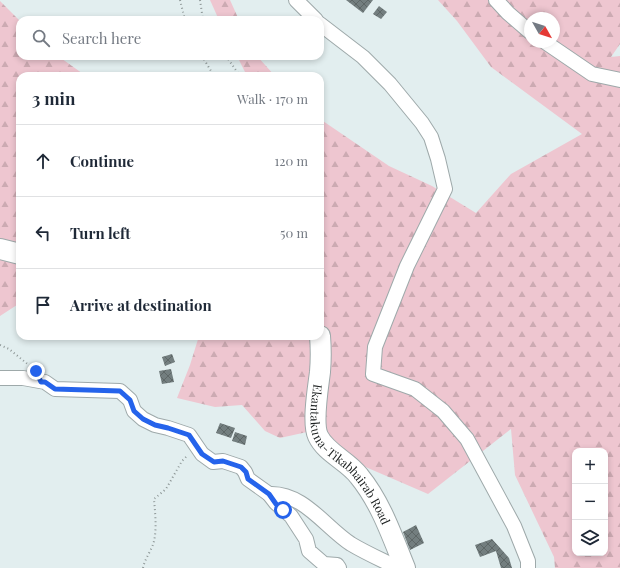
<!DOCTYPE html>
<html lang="en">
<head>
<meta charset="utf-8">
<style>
  body { margin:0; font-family:"Playfair Display",serif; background:#f2f2f3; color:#1f2937 }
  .controls { position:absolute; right:12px; bottom:12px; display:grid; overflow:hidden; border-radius:8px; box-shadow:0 2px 6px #0003 }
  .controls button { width:36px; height:36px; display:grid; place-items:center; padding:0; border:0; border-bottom:1px solid #e0e1e3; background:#fff; color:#1f2937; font:20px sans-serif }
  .compass { position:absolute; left:524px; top:12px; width:36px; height:36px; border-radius:50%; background:#fff; box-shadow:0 2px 6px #0003; rotate:129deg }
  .stop { position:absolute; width:12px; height:12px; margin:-9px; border:3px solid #2563eb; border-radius:50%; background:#fff }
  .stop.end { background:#2563eb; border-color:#fff; box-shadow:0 1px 4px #0008 }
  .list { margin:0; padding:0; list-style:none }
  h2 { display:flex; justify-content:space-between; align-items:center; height:52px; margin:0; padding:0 16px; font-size:17px }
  h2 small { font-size:13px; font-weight:400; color:#747a83 }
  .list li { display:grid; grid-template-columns:26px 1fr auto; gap:12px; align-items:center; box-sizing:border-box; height:72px; padding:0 16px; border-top:1px solid #e0e1e3 }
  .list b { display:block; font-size:15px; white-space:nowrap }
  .list em { font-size:13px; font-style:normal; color:#747a83 }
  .icon { flex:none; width:22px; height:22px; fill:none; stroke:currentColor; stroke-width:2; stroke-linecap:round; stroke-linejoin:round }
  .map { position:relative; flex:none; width:620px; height:568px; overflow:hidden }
  .search { position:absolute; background:#fff; box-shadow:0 2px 6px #0003; left:16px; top:16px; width:308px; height:44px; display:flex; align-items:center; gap:10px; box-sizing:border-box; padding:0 14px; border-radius:12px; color:#747a83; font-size:15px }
  .panel { position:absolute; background:#fff; box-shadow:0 2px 6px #0003; left:16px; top:72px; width:308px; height:268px; border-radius:12px }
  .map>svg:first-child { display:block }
  .forest { fill:url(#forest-firs); fill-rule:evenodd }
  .building { fill:url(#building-cross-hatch) }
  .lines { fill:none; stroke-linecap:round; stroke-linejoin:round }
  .street-casing { stroke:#9ea9aa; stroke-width:16 }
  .secondary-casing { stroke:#9ea9aa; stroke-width:22 }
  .path { stroke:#8d9696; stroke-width:2; stroke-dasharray:1 3; stroke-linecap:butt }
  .street { stroke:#fff; stroke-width:14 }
  .secondary { stroke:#fff; stroke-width:20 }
  .route { stroke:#2563eb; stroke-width:5 }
  .labels { text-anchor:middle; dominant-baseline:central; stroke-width:3.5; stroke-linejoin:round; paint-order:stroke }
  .street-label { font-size:12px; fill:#1b1f1f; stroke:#fff }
</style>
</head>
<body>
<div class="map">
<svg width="620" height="568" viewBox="0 0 620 568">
  <defs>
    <pattern id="forest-firs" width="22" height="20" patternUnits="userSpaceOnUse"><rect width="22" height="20" fill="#eec6d0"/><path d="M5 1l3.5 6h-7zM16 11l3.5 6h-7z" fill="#ccaab2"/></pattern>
    <pattern id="building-cross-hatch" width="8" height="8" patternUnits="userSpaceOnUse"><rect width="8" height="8" fill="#737e7f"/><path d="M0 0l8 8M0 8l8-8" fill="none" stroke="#5e6767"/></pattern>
  </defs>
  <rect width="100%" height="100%" fill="#e2eeef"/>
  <g class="forest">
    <polygon points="210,0 230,0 239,20 219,20"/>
    <path d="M438,0H620V44L611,57L620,56V568H555L554,557L515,475L511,429L428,494L354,462L316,430L280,438L265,431L242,405L215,407L177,398L190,365L199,336H320V119L389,166L432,186L476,213L511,174L582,134L491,67L457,21ZM530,18H554V42H530ZM575,451H605V553H575Z"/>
    <polygon points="0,1 20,21 20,56 58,56 86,76 20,76 20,303 0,316"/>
    <polygon points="237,56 257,56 275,76 247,76"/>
  </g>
  <g class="building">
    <polygon points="346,0 373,0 363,13"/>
    <polygon points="379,6 387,12 381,19 373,14"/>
    <polygon points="172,354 175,362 165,366 162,357"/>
    <polygon points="171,369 174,382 162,384 159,371"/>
    <polygon points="220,423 235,428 231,438 216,433"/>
    <polygon points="235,432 247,436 245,445 232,441"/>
    <polygon points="416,525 424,543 410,550 403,532"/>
    <polygon points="492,539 509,558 512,568 501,568 496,551 480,557 475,545"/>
  </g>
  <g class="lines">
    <g class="street-casing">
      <g id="street">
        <polyline points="296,0 316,20"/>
        <polyline points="496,0 508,13 530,32"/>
        <polyline points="320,24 363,57 390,84 422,123 431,137 438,159 445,189 407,266 375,347 373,374 415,389 443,411 467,439 514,526 528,561 528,568"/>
        <polyline points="545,42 592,74 620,80"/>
        <polyline points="0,378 23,378 45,382 55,389 120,391 130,400 134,411 143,419 155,425 168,428 189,435 202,454 213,462 223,461 241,467 245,472 248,479 269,494 276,503 291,516 306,539 309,551 324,564 337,565 339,568"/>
        <path d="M269,494C303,492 325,527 351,544C366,553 382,560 398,568"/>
      </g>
    </g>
    <g class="secondary-casing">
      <g id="secondary">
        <polyline points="0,249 20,254"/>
        <path id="s1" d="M320,336C321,348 321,360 320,372C318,388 312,423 318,436C326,453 348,461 359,476C381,503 392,536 405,568"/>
      </g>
    </g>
    <g class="path">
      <polyline points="180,0 185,20"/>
      <polyline points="200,0 203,20"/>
      <polyline points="202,56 214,76"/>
      <polyline points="226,56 240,76"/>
      <polyline points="0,345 9,349 30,366"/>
      <path d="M143,568C145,558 152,550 154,541C157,528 155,512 154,499L166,489L182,461L188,455"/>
    </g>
    <use href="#street" class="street"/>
    <use href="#secondary" class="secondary"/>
  </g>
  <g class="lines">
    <polyline class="route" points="36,371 41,382 45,382 55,389 120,391 130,400 134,411 143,419 155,425 168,428 189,435 202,454 214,462 223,461 241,467 246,472 248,479 269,494 276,504 283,510"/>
  </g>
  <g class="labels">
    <g class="street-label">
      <text stroke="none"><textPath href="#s1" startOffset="131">Ekantakuna-Tikabhairab Road</textPath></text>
    </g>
  </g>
</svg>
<div class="controls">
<button>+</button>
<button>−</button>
<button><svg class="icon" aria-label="layers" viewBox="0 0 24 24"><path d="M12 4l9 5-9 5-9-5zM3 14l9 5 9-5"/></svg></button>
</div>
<svg class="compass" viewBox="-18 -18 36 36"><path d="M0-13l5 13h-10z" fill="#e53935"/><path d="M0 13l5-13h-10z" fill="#747a83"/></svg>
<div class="stop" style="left:283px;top:510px"></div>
<div class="stop end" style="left:36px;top:371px"></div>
<div class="search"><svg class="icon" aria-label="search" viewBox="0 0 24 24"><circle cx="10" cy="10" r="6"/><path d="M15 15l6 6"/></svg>Search here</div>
<section class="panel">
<h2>3 min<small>Walk · 170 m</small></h2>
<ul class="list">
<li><svg class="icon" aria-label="ahead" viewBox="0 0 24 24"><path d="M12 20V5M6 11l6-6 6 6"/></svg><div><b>Continue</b></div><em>120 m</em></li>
<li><svg class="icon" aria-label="left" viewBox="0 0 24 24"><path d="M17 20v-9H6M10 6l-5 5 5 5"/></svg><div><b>Turn left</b></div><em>50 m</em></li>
<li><svg class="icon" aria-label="arrive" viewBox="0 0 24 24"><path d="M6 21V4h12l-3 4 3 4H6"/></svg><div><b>Arrive at destination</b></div></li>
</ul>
</section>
</div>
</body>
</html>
